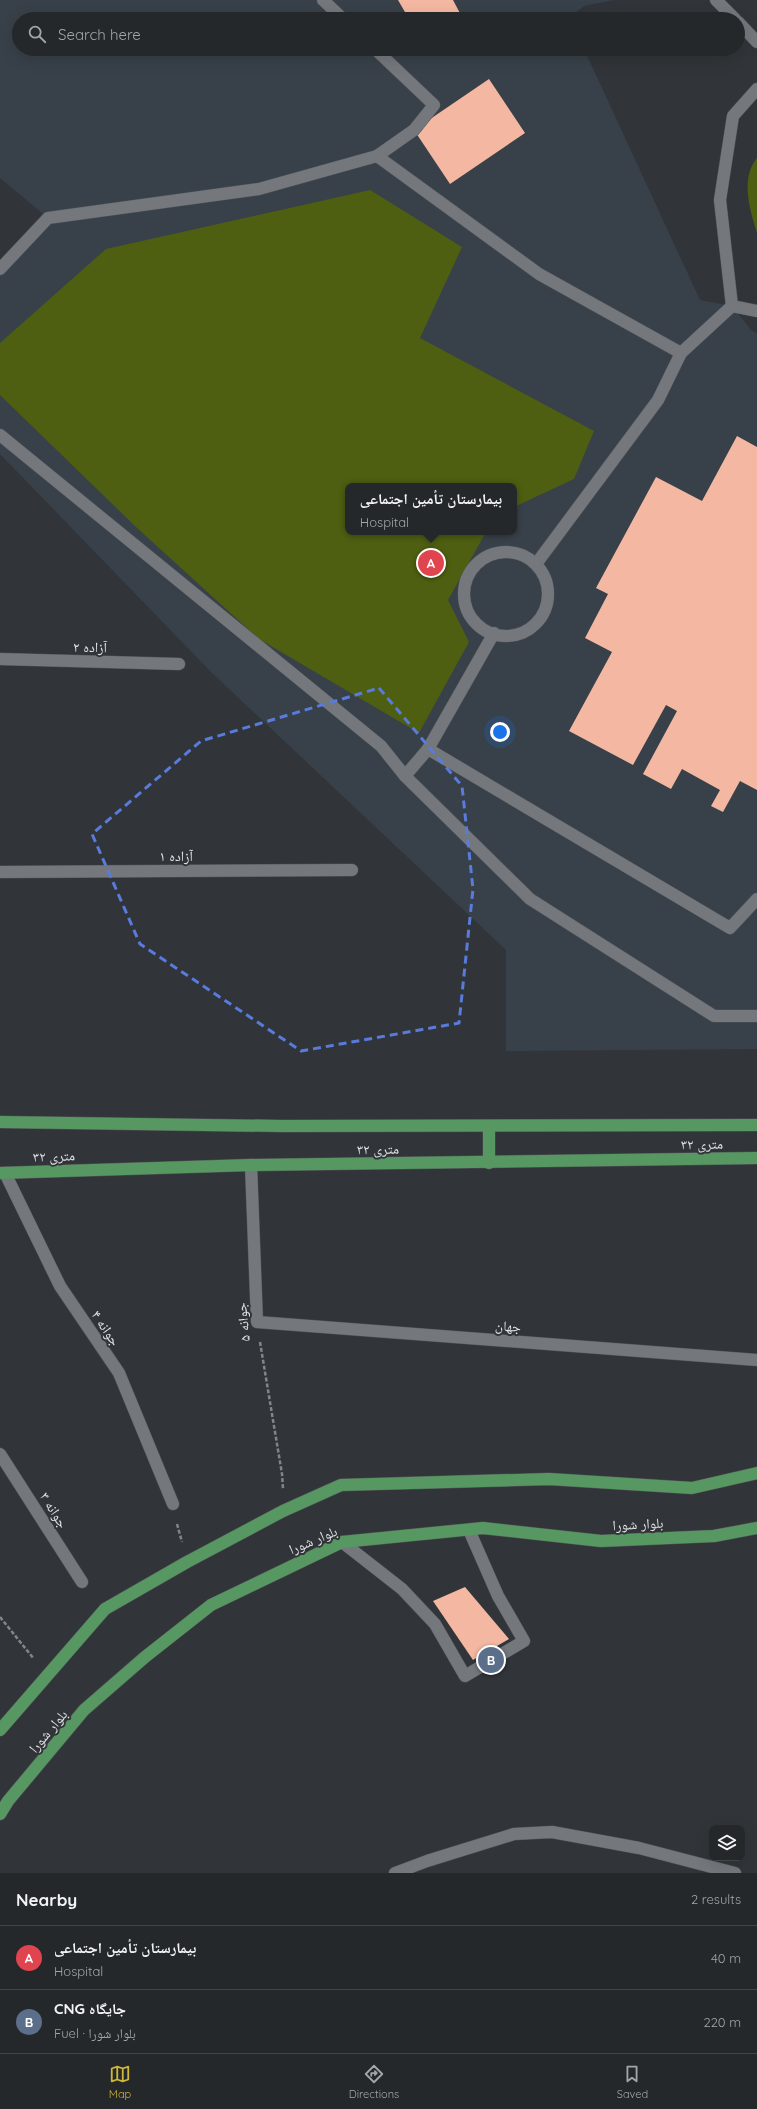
<!DOCTYPE html>
<html lang="en">
<head>
<meta charset="utf-8">
<style>
  body { margin:0; font-family:Quicksand,"Noto Naskh Arabic",sans-serif; background:#2d3033; color:#f1f3f6 }
  .controls { position:absolute; right:12px; bottom:12px; display:grid; overflow:hidden; border-radius:8px; box-shadow:0 4px 16px #0002 }
  .controls button { width:36px; height:36px; display:grid; place-items:center; padding:0; border:0; border-bottom:1px solid #424447; background:#25282b; color:#f1f3f6; font:20px sans-serif }
  .you { position:absolute; left:500px; top:732px; width:14px; height:14px; margin:-10px; border:3px solid #fff; border-radius:50%; background:#1a73e8; box-shadow:0 0 0 6px #1a73e833 }
  .badge { display:grid; place-items:center; width:26px; height:26px; border-radius:50%; background:#cfb837; color:#fff; font-size:13px; font-weight:700 }
  .pin { position:absolute; translate:-50% -50%; border:2px solid #fff; box-shadow:0 1px 4px #0006 }
  .popup { position:absolute; left:345px; top:483px; width:172px; height:52px; box-sizing:border-box; display:grid; place-content:center; border-radius:8px; background:#25282b; filter:drop-shadow(0 1px 3px #0005); font-size:13px; white-space:nowrap; color:#a3a6a9 }
  .popup b { font-size:15px; color:#f1f3f6 }
  .popup::after { content:''; position:absolute; left:50%; top:100%; margin-left:-8px; border:8px solid transparent; border-top-color:#25282b }
  .list { margin:0; padding:0; list-style:none }
  h2 { display:flex; justify-content:space-between; align-items:center; height:52px; margin:0; padding:0 16px; font-size:17px }
  h2 small { font-size:13px; font-weight:400; color:#a3a6a9 }
  .list li { display:grid; grid-template-columns:26px 1fr auto; gap:12px; align-items:center; box-sizing:border-box; height:64px; padding:0 16px; border-top:1px solid #424447 }
  .list b { display:block; font-size:15px; white-space:nowrap }
  .list p { margin:0; font-size:13px; white-space:nowrap; color:#a3a6a9 }
  .list em { font-size:13px; font-style:normal; color:#a3a6a9 }
  .icon { flex:none; width:22px; height:22px; fill:none; stroke:currentColor; stroke-width:2; stroke-linecap:round; stroke-linejoin:round }
  .map { position:relative; flex:none; width:757px; height:1873px; overflow:hidden }
  .search { position:absolute; background:#25282b; box-shadow:0 4px 16px #0002; left:12px; right:12px; top:12px; height:44px; display:flex; align-items:center; gap:10px; box-sizing:border-box; padding:0 14px; border-radius:22px; color:#a3a6a9; font-size:15px }
  .sheet { height:180px; background:#25282b }
  nav { display:flex; justify-content:space-around; align-items:center; box-sizing:border-box; height:56px; border-top:1px solid #424447; background:#25282b; font-size:11px; color:#a3a6a9 }
  nav a { display:grid; justify-items:center; gap:2px }
  nav .on { color:#cfb837 }
  .map>svg:first-child { display:block }
  .built { fill:#384049; fill-rule:evenodd }
  .green { fill:#4e5f11 }
  .building { fill:#f4b8a2 }
  .lines { fill:none; stroke-linecap:round; stroke-linejoin:round }
  .minor-casing { stroke:#515457; stroke-width:13 }
  .major-casing { stroke:#515457; stroke-width:13 }
  .path { stroke:#828588; stroke-width:2.5; stroke-dasharray:4 2; stroke-linecap:butt }
  .minor { stroke:#74787d; stroke-width:12 }
  .major { stroke:#579761; stroke-width:12 }
  .marked { fill:none; stroke:#587bdc; stroke-width:3; stroke-dasharray:8 5; stroke-linejoin:round }
  .labels { text-anchor:middle; dominant-baseline:central; stroke-width:4; stroke-linejoin:round; paint-order:stroke }
  .street-label { font-size:14px; fill:#e0e3e5; stroke:#313539 }
</style>
</head>
<body>
<div class="map">
<svg width="757" height="1873" viewBox="0 0 757 1873">
  <rect width="100%" height="100%" fill="#313539"/>
  <path class="built" d="M0,0H614L584,6L570,17V19H19V49H584L700,300L732,306L751,330L757,333V1049L506,1051V950L211,672L0,454V269L48,218L0,178ZM348,486H514V532H348Z"/>
  <g class="green">
    <path d="M757,158V233C750,211 740,178 757,158Z"/>
    <polygon points="370,190 462,247 420,338 594,431 574,479 514,507 514,486 348,486 348,532 486,532 448,600 469,642 419,733 259,639 136,527 0,395 0,343 106,249"/>
  </g>
  <g class="building">
    <polygon points="398,0 453,0 463,19 409,19"/>
    <polygon points="489,79 525,133 450,184 414,130"/>
    <polygon points="737,436 757,447 757,790 740,781 723,812 711,806 720,790 682,769 671,789 643,774 677,711 666,705 633,765 569,731 612,652 585,638 608,594 596,588 656,477 702,501"/>
    <polygon points="465,1587 509,1639 473,1660 433,1601"/>
  </g>
  <g class="lines">
    <g class="minor-casing">
      <g id="minor">
        <polyline points="323,0 343,19"/>
        <polyline points="716,0 735,19"/>
        <polyline points="738,22 757,42"/>
        <polyline points="375,49 434,105 414,130 377,156"/>
        <polyline points="757,89 733,116 720,200 732,306 757,311"/>
        <polyline points="0,269 48,218 259,189 377,156 539,274 681,353 732,306"/>
        <polyline points="0,435 381,746 405,776 530,899 714,1016 757,1016"/>
        <circle cx="506" cy="594" r="42"/>
        <polyline points="536,564 658,400 681,353"/>
        <polyline points="0,659 179,664"/>
        <polyline points="428,749 730,928 757,899"/>
        <polyline points="405,776 428,749 494,633"/>
        <polyline points="0,872 352,870"/>
        <polyline points="251,1165 257,1322 757,1360"/>
        <polyline points="5,1173 60,1286 119,1373 173,1504"/>
        <polyline points="0,1454 82,1582"/>
        <polyline points="342,1542 402,1589 435,1624 465,1676 524,1641 498,1596 469,1530"/>
        <polyline points="395,1873 427,1861 514,1834 552,1832 639,1848 735,1873"/>
      </g>
    </g>
    <g class="major-casing">
      <g id="major">
        <polyline points="0,1122 281,1126 757,1125"/>
        <polyline points="489,1126 489,1163"/>
        <polyline points="0,1173 251,1165 757,1158"/>
        <polyline points="0,1730 105,1609 187,1562 283,1511 341,1485 549,1479 692,1488 757,1473"/>
        <polyline points="0,1814 8,1801 84,1710 145,1657 211,1605 342,1542 483,1528 601,1541 714,1536 757,1528"/>
      </g>
    </g>
    <g class="path">
      <polyline points="260,1342 282,1474 283,1489"/>
      <polyline points="177,1524 182,1542"/>
      <polyline points="0,1617 34,1659"/>
    </g>
    <use href="#minor" class="minor"/>
    <use href="#major" class="major"/>
  </g>
  <path class="marked" d="M379,688L462,786L473,889L459,1023L301,1051L140,944L92,834L201,741Z"/>
  <g class="labels">
    <g class="street-label">
      <text transform="translate(90 647) rotate(1)">آزاده ۲</text>
      <text x="176" y="856">آزاده ۱</text>
      <text transform="translate(702 1144) rotate(-1)">۳۲ متری</text>
      <text transform="translate(378 1149) rotate(-1)">۳۲ متری</text>
      <text transform="translate(54 1156) rotate(-2)">۳۲ متری</text>
      <text transform="translate(243 1322) rotate(-96)">جوانه ۵</text>
      <text transform="translate(508 1326) rotate(4)">جهان</text>
      <text transform="translate(106 1328) rotate(56)">جوانه ۴</text>
      <text transform="translate(54 1510) rotate(58)">جوانه ۳</text>
      <text transform="translate(638 1524) rotate(-3)">بلوار شورا</text>
      <text transform="translate(313 1540) rotate(-23)">بلوار شورا</text>
      <text transform="translate(48 1731) rotate(-50)">بلوار شورا</text>
    </g>
  </g>
</svg>
<div class="controls">
<button><svg class="icon" aria-label="layers" viewBox="0 0 24 24"><path d="M12 4l9 5-9 5-9-5zM3 14l9 5 9-5"/></svg></button>
</div>
<div class="you"></div>
<div class="pin badge" style="left:431px;top:563px;background:#e0444e">A</div>
<div class="popup"><b>بیمارستان تأمین اجتماعی</b>Hospital</div>
<div class="pin badge" style="left:491px;top:1660px;background:#5c6f8a">B</div>
<div class="search"><svg class="icon" aria-label="search" viewBox="0 0 24 24"><circle cx="10" cy="10" r="6"/><path d="M15 15l6 6"/></svg>Search here</div>
</div>
<section class="sheet">
<h2>Nearby<small>2 results</small></h2>
<ul class="list">
<li><span class="badge" style="background:#e0444e">A</span><div><b>بیمارستان تأمین اجتماعی</b><p>Hospital</p></div><em>40 m</em></li>
<li><span class="badge" style="background:#5c6f8a">B</span><div><b>CNG جایگاه</b><p>Fuel · بلوار شورا</p></div><em>220 m</em></li>
</ul>
</section>
<nav>
<a class="on"><svg class="icon" aria-label="map" viewBox="0 0 24 24"><path d="M3 6l6-2 6 2 6-2v14l-6 2-6-2-6 2zM9 4v14M15 6v14"/></svg>Map</a>
<a><svg class="icon" aria-label="directions" viewBox="0 0 24 24"><path d="M12 3l9 9-9 9-9-9zM9 14v-3h6M13 9l2 2-2 2"/></svg>Directions</a>
<a><svg class="icon" aria-label="saved" viewBox="0 0 24 24"><path d="M7 4h10v16l-5-4-5 4z"/></svg>Saved</a>
</nav>
</body>
</html>
